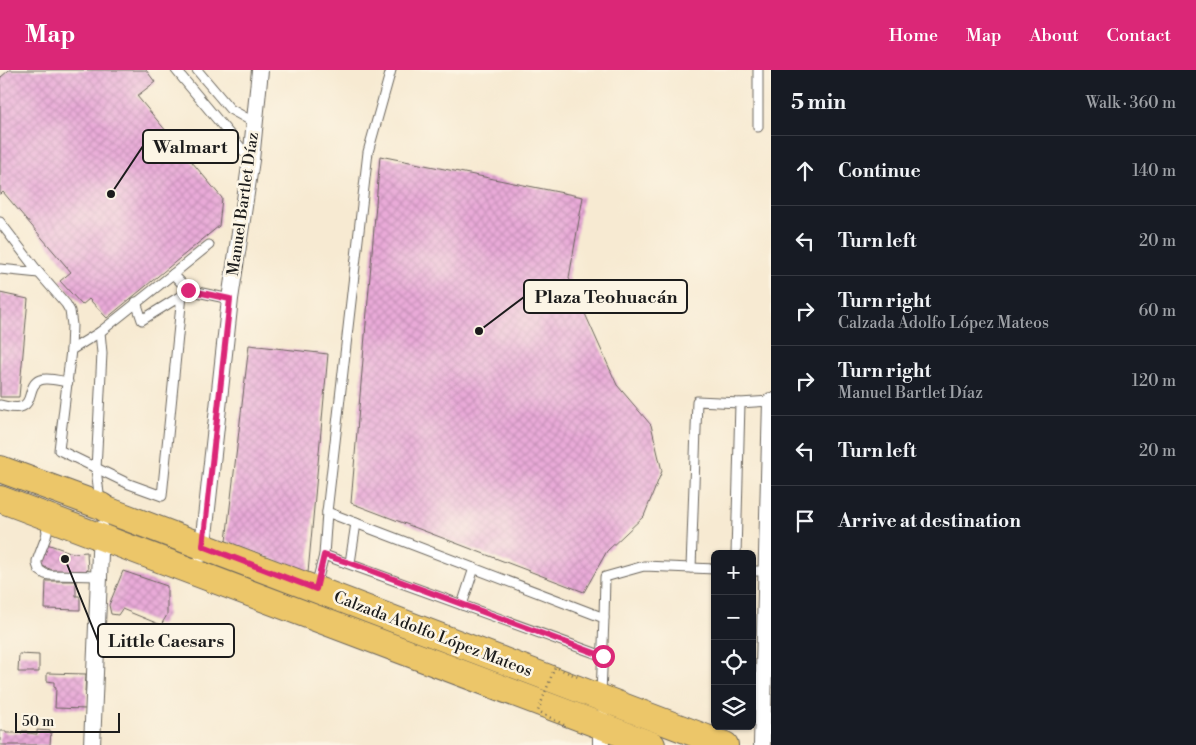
<!DOCTYPE html>
<html lang="en">
<head>
<meta charset="utf-8">
<style>
  body { margin:0; font-family:"Libre Bodoni",serif; background:#242831; color:#f1f3f6 }
  .controls { position:absolute; right:15px; bottom:15px; display:grid; overflow:hidden; border-radius:8px; box-shadow:0 1px 4px #0004 }
  .controls button { width:45px; height:45px; display:grid; place-items:center; padding:0; border:0; border-bottom:1px solid #363941; background:#171b24; color:#f1f3f6; font:25px sans-serif }
  .scale { position:absolute; left:15px; bottom:12px; width:105px; box-sizing:border-box; padding-left:5px; border:2px solid #1c1c1c; border-top:0; font-size:14px; line-height:18px; white-space:nowrap; color:#1c1c1c; -webkit-text-stroke:4px #fcf5e5; paint-order:stroke }
  .stop { position:absolute; width:15px; height:15px; margin:-11px; border:4px solid #db2777; border-radius:50%; background:#fff }
  .stop.end { background:#db2777; border-color:#fff; box-shadow:0 1px 5px #0008 }
  .list { margin:0; padding:0; list-style:none }
  h2 { display:flex; justify-content:space-between; align-items:center; height:65px; margin:0; padding:0 20px; font-size:21px }
  h2 small { font-size:16px; font-weight:400; color:#9ea1a6 }
  .list li { display:grid; grid-template-columns:32px 1fr auto; gap:15px; align-items:center; box-sizing:border-box; height:70px; padding:0 20px; border-top:1px solid #363941 }
  .list b { display:block; font-size:19px; white-space:nowrap }
  .list p { margin:0; font-size:16px; white-space:nowrap; color:#9ea1a6 }
  .list em { font-size:16px; font-style:normal; color:#9ea1a6 }
  .icon { flex:none; width:28px; height:28px; fill:none; stroke:currentColor; stroke-width:2; stroke-linecap:round; stroke-linejoin:round }
  .map { position:relative; flex:none; width:771px; height:675px; overflow:hidden }
  header { display:flex; align-items:center; gap:30px; box-sizing:border-box; height:70px; padding:0 25px; background:#db2777; color:#fff }
  header strong { font-size:24px }
  nav { display:flex; gap:28px; margin-inline-start:auto; font-size:18px }
  main { display:flex }
  aside { flex:1; background:#171b24 }
  .map>svg:first-child { display:block }
  .building { fill:url(#building-cross-hatch) }
  .lines { fill:none; stroke-linecap:round; stroke-linejoin:round }
  .lane-casing { stroke:#69645c; stroke-width:11 }
  .street-casing { stroke:#69645c; stroke-width:18 }
  .primary-casing { stroke:#69645c; stroke-width:28 }
  .lane { stroke:#fff; stroke-width:9 }
  .street { stroke:#fff; stroke-width:16 }
  .primary { stroke:#ecc669; stroke-width:26 }
  .path-bridge { stroke:#69645c; stroke-width:2.5; stroke-dasharray:1 4; stroke-linecap:butt }
  .route { stroke:#db2777; stroke-width:6 }
  .labels { text-anchor:middle; dominant-baseline:central; stroke-width:5; stroke-linejoin:round; paint-order:stroke }
  .street-label { font-size:16px; fill:#1c1c1c; stroke:#fcf5e5 }
  .leader { fill:none; stroke:#1c1c1c; stroke-width:2 }
  .callout-dot { fill:#1c1c1c; stroke:#fcf5e5; stroke-width:2 }
  .callout { fill:#fcf5e5; stroke:#1c1c1c; stroke-width:2 }
  .callout-label { font-size:18px; text-anchor:middle; font-weight:bold; fill:#1c1c1c }
</style>
</head>
<body>
<header>
<strong>Map</strong>
<nav><a>Home</a><a>Map</a><a>About</a><a>Contact</a></nav>
</header>
<main>
<div class="map">
<svg width="771" height="675" viewBox="0 0 771 675">
  <defs>
    <pattern id="building-cross-hatch" width="8" height="8" patternUnits="userSpaceOnUse" patternTransform="scale(1.25)"><rect width="8" height="8" fill="#e9aad8"/><path d="M0 0l8 8M0 8l8-8" fill="none" stroke="#c792b9"/></pattern>
  </defs>
  <rect width="100%" height="100%" fill="#fcf5e5"/>
  <filter id="ink" filterUnits="userSpaceOnUse"><feTurbulence type="fractalNoise" baseFrequency=".02" numOctaves="2"/><feDisplacementMap in="SourceGraphic" scale="10" xChannelSelector="R" yChannelSelector="G"/><feConvolveMatrix kernelMatrix="1 2 1 2 8 2 1 2 1" color-interpolation-filters="sRGB"/></filter>
  <filter id="wash" filterUnits="userSpaceOnUse"><feTurbulence type="fractalNoise" baseFrequency=".0096" numOctaves="4" result="noise"/><feDisplacementMap in="SourceGraphic" scale="20" xChannelSelector="R" yChannelSelector="G"/><feGaussianBlur stdDeviation="1.12" result="paint"/><feColorMatrix in="noise" values="0 0 0 0 0 0 0 0 0 0 0 0 0 0 0 0 0 1.4 0 .05"/><feComposite in="paint" operator="in"/></filter>
  <g filter="url(#wash)">
    <rect width="100%" height="100%" fill="#f7ead2"/>
    <g id="blocks">
      <g class="building">
        <polygon points="9,0 146,0 155,12 137,26 222,128 219,156 107,248 89,229 82,235 60,211 71,202 3,122 0,125 0,8"/>
        <polygon points="380,86 583,127 569,208 617,315 651,355 662,401 644,446 607,481 584,522 351,433"/>
        <polygon points="0,223 28,229 19,327 0,327"/>
        <polygon points="249,275 328,284 308,503 226,471"/>
        <polygon points="47,474 73,483 87,482 88,501 52,500 40,495"/>
        <polygon points="123,501 167,516 167,545 161,555 122,539 118,545 111,544 109,535"/>
        <polygon points="46,511 76,511 76,526 80,526 80,540 45,539"/>
        <polygon points="19,584 39,585 39,602 18,602"/>
        <polygon points="47,603 86,604 85,622 87,622 86,639 55,638 56,618 54,617 54,612 47,611"/>
        <polygon points="37,660 51,661 50,675 0,675 0,661 6,661 6,663 22,663 22,661 27,661 27,663 37,664"/>
      </g>
    </g>
  </g>
  <g filter="url(#ink)">
    <use href="#blocks" fill-opacity="0" stroke="#69645c" stroke-width="1"/>
    <g class="lines">
      <g class="lane-casing">
        <g id="lane">
          <polyline points="176,0 251,90"/>
          <polyline points="197,0 230,39 255,53"/>
          <polyline points="758,0 758,57"/>
          <polyline points="0,152 39,203 66,234 70,241 72,255 71,280"/>
          <polyline points="0,199 39,203"/>
          <polyline points="173,204 209,175"/>
          <polyline points="182,225 162,426 129,414 59,380 71,280 100,262 173,204 188,220 230,229"/>
          <polyline points="136,232 142,250 184,224"/>
          <polyline points="100,262 102,283 96,399 100,432"/>
          <polyline points="740,333 771,331"/>
          <path d="M0,335C6,336 14,339 20,337C34,334 27,315 40,310C48,307 60,311 68,312"/>
          <polyline points="327,442 604,548 601,625"/>
          <polyline points="45,451 47,462 46,467 37,491 37,494 39,500 45,504 50,505 99,506"/>
          <polyline points="324,485 603,586"/>
          <polyline points="350,493 356,453"/>
          <polyline points="691,498 697,331 740,333 736,484"/>
          <polyline points="752,501 766,501"/>
          <polyline points="316,516 324,485 327,442 368,82 391,0"/>
          <polyline points="462,535 474,498"/>
          <polyline points="604,548 605,507 644,496 715,499"/>
        </g>
      </g>
      <g class="street-casing">
        <g id="street">
          <polyline points="202,484 230,229 251,90 260,0"/>
          <polyline points="601,648 601,675"/>
          <polyline points="92,675 101,459"/>
          <polyline points="762,675 771,331"/>
        </g>
      </g>
      <g class="primary-casing">
        <g id="primary">
          <polyline points="0,399 101,436 107,440 725,675"/>
          <polyline points="0,429 652,675"/>
        </g>
      </g>
      <use href="#lane" class="lane"/>
      <use href="#street" class="street"/>
      <use href="#primary" class="primary"/>
      <polyline class="path-bridge" points="564,655 538,641 555,597 578,607"/>
    </g>
  </g>
  <g class="lines" filter="url(#ink)">
    <polyline class="route" points="188,220 230,229 203,476 316,519 324,485 350,493 603,586"/>
  </g>
  <g class="labels">
    <g class="street-label">
      <text transform="translate(243 134) rotate(-82)">Manuel Bartlet Díaz</text>
      <text transform="translate(433 564) rotate(21)">Calzada Adolfo López Mateos</text>
    </g>
  </g>
  <path class="leader" d="M111 124L143 76M479 261L524 227M65 489L98 571"/>
  <g class="callout-dot">
    <circle cx="111" cy="124" r="5"/>
    <circle cx="479" cy="261" r="5"/>
    <circle cx="65" cy="489" r="5"/>
  </g>
  <g class="callout">
    <rect x="143" y="60" width="95" height="33" rx="5"/>
    <rect x="524" y="210" width="163" height="33" rx="5"/>
    <rect x="98" y="554" width="136" height="33" rx="5"/>
  </g>
  <g class="callout-label">
    <text x="190" y="83">Walmart</text>
    <text x="606" y="233">Plaza Teohuacán</text>
    <text x="166" y="577">Little Caesars</text>
  </g>
</svg>
<div class="controls">
<button>+</button>
<button>−</button>
<button><svg class="icon" aria-label="locate" viewBox="0 0 24 24"><circle cx="12" cy="12" r="6"/><path d="M12 2v4M12 18v4M2 12h4M18 12h4"/></svg></button>
<button><svg class="icon" aria-label="layers" viewBox="0 0 24 24"><path d="M12 4l9 5-9 5-9-5zM3 14l9 5 9-5"/></svg></button>
</div>
<div class="scale">50 m</div>
<div class="stop" style="left:603px;top:586px"></div>
<div class="stop end" style="left:188px;top:220px"></div>
</div>
<aside>
<h2>5 min<small>Walk · 360 m</small></h2>
<ul class="list">
<li><svg class="icon" aria-label="ahead" viewBox="0 0 24 24"><path d="M12 20V5M6 11l6-6 6 6"/></svg><div><b>Continue</b></div><em>140 m</em></li>
<li><svg class="icon" aria-label="left" viewBox="0 0 24 24"><path d="M17 20v-9H6M10 6l-5 5 5 5"/></svg><div><b>Turn left</b></div><em>20 m</em></li>
<li><svg class="icon" aria-label="right" viewBox="0 0 24 24"><path d="M7 20v-9h11M14 6l5 5-5 5"/></svg><div><b>Turn right</b><p>Calzada Adolfo López Mateos</p></div><em>60 m</em></li>
<li><svg class="icon" aria-label="right" viewBox="0 0 24 24"><path d="M7 20v-9h11M14 6l5 5-5 5"/></svg><div><b>Turn right</b><p>Manuel Bartlet Díaz</p></div><em>120 m</em></li>
<li><svg class="icon" aria-label="left" viewBox="0 0 24 24"><path d="M17 20v-9H6M10 6l-5 5 5 5"/></svg><div><b>Turn left</b></div><em>20 m</em></li>
<li><svg class="icon" aria-label="arrive" viewBox="0 0 24 24"><path d="M6 21V4h12l-3 4 3 4H6"/></svg><div><b>Arrive at destination</b></div></li>
</ul>
</aside>
</main>
</body>
</html>
